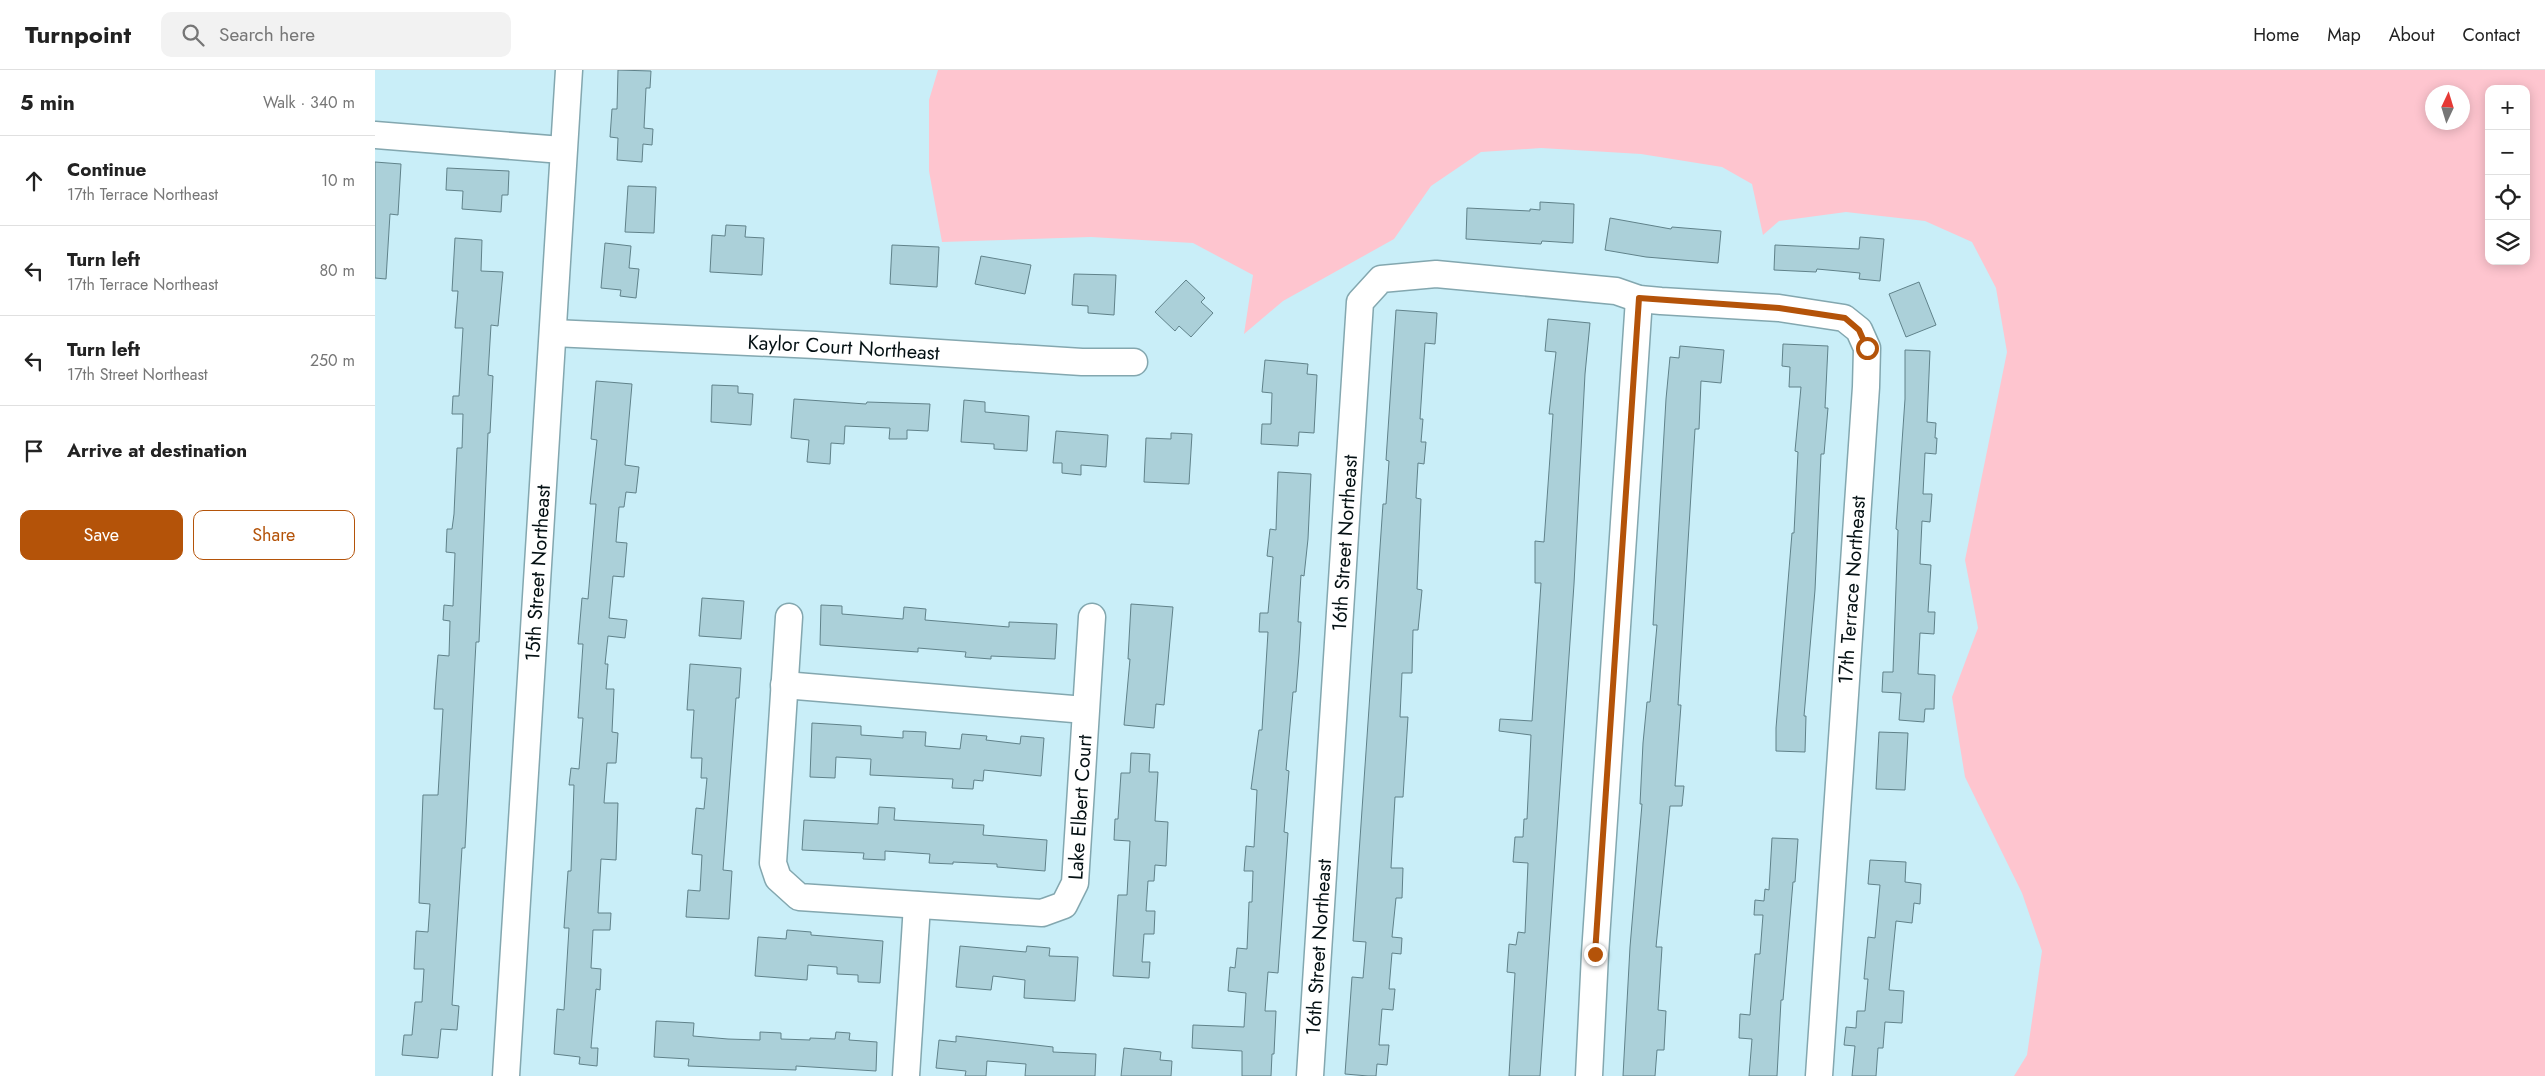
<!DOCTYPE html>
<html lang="en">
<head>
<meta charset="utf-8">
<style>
  body { margin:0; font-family:Jost,sans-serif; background:#f2f2f2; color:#222 }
  .controls { position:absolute; right:15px; top:15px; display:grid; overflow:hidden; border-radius:10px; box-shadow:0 2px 12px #0003 }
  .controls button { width:45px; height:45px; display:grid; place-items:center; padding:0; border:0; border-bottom:1px solid #e0e0e0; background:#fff; color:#222; font:25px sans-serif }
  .compass { position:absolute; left:2050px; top:15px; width:45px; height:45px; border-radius:50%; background:#fff; box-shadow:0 2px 12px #0003; rotate:4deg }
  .stop { position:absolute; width:15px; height:15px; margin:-11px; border:4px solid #b45309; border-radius:50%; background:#fff }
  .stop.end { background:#b45309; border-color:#fff; box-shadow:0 1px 5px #0008 }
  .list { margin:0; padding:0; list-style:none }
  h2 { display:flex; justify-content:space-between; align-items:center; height:65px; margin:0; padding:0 20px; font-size:21px }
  h2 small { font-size:16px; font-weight:400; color:#767676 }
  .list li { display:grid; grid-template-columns:32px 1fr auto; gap:15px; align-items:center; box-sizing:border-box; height:90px; padding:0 20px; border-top:1px solid #e0e0e0 }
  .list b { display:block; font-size:19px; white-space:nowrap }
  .list p { margin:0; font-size:16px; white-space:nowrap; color:#767676 }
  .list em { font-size:16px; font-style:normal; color:#767676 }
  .actions { display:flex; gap:10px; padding:15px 20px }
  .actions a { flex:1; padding:11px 0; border:1px solid #b45309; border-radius:10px; text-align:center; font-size:18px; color:#b45309 }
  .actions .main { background:#b45309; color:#fff }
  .icon { flex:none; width:28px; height:28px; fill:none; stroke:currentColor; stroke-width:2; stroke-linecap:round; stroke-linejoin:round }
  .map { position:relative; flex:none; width:2170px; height:1006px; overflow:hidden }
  header { display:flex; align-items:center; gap:30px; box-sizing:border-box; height:70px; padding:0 25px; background:#fff; border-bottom:1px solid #e0e0e0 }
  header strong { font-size:24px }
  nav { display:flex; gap:28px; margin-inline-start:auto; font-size:18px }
  .search { width:350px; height:45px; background:#f2f2f2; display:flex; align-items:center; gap:12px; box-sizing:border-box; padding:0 18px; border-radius:10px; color:#767676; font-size:19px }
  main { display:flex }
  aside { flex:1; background:#fff }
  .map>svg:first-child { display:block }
  .green { fill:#fec5cf; fill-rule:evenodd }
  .building { fill:#abd0d9; stroke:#60828a }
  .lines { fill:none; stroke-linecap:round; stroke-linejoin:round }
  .minor-casing { stroke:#83a7af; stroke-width:29 }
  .minor { stroke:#fff; stroke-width:26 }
  .route { stroke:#b45309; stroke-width:6 }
  .labels { text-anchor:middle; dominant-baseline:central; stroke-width:4; stroke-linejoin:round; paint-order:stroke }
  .street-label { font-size:20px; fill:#041013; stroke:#fff }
</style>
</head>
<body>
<header>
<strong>Turnpoint</strong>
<div class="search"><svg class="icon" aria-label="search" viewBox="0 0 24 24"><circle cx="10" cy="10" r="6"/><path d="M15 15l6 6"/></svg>Search here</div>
<nav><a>Home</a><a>Map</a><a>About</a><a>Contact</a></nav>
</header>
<main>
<aside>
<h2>5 min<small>Walk · 340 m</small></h2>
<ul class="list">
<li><svg class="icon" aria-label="ahead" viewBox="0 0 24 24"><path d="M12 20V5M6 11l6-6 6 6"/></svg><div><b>Continue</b><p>17th Terrace Northeast</p></div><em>10 m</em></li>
<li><svg class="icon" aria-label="left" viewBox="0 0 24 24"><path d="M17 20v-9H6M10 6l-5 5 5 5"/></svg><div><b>Turn left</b><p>17th Terrace Northeast</p></div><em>80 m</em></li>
<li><svg class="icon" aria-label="left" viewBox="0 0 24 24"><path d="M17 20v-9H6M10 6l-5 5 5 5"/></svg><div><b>Turn left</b><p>17th Street Northeast</p></div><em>250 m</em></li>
<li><svg class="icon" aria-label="arrive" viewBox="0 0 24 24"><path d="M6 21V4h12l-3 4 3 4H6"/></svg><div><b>Arrive at destination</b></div></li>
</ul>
<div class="actions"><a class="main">Save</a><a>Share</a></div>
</aside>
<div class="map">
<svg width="2170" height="1006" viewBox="0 0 2170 1006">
  <rect width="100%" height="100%" fill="#c9eef8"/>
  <path class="green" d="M563,0H2170V1006H1639L1652,985L1667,881L1647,823L1590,707L1577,627L1603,558L1590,490L1632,282L1621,218L1597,172L1550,151L1471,142L1404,151L1388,165L1377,114L1347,97L1266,84L1166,78L1106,82L1056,116L1019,169L908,231L869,264L878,205L818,173L716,167L567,172L554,101V30ZM2114,19H2151V191H2114ZM2058,22H2088V52H2058Z"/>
  <g class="building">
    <polygon points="243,0 276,1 275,18 271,18 269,58 278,59 277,75 268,74 267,92 242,90 243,68 235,67 237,39 242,39"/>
    <polygon points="0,92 26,94 23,145 15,144 11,209 0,208"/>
    <polygon points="72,98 134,101 133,125 127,125 126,142 87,139 88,121 71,120"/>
    <polygon points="253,116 281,117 279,163 250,162"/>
    <polygon points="1165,132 1199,134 1198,173 1167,171 1166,174 1091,169 1092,138 1155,141 1155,139 1165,140"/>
    <polygon points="1235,148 1296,159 1297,157 1346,161 1343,193 1271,187 1230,180"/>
    <polygon points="351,155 371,156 370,167 389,168 387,205 335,202 337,165 350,166"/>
    <polygon points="1485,167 1509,169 1505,211 1484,209 1485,203 1442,199 1441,202 1399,200 1400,175 1484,179"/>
    <polygon points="80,168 107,170 106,201 128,202 123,256 116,255 113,305 118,306 115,363 113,363 104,572 101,572 90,778 87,778 77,935 84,936 82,960 66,959 63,988 27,985 29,965 37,965 40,932 47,932 49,899 39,899 41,861 53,862 55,834 44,833 48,725 63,725 68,639 59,639 61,610 63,585 74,586 75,551 68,550 69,535 78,536 80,483 71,482 72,459 77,459 79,444 82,378 87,378 88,344 77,344 78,326 84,326 88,258 80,258 83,221 77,221"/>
    <polygon points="230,173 256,176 254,198 264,199 261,228 245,226 246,220 226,218"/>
    <polygon points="517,175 564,177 562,217 515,214"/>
    <polygon points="606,186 656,195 650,224 600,214"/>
    <polygon points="699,204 741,205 739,245 713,243 713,236 697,235"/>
    <polygon points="811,210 830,228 826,232 838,243 816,267 804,256 800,261 780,242"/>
    <polygon points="1544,212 1561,255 1531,267 1514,224"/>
    <polygon points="1021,240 1062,243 1060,274 1050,273 1045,349 1048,349 1046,372 1051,372 1049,394 1043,393 1041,428 1046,429 1042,519 1047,520 1043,560 1038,560 1037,603 1027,603 1025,647 1033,647 1028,727 1020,727 1016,798 1028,798 1027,828 1021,828 1017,867 1027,868 1026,884 1017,883 1014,919 1020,919 1018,940 1007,939 1004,975 1014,975 1012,995 1002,994 1001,1006 993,1006 970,1004 977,907 988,908 991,872 978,871 1008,434 1011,434 1014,391 1011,390"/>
    <polygon points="1173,249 1215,253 1210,304 1199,514 1165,1006 1134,1006 1140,903 1132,902 1134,874 1141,875 1143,862 1150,863 1153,793 1138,792 1140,767 1148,767 1149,749 1152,749 1156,665 1124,661 1125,649 1157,651 1166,513 1160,513 1160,471 1169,472 1178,344 1174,344 1181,282 1170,281"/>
    <polygon points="1408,274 1453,276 1450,338 1453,338 1449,384 1446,384 1440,520 1429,646 1431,646 1430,682 1401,681 1401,658 1417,463 1419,463 1423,382 1420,381 1426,317 1414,317 1415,297 1407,296"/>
    <polygon points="1305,276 1349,280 1346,313 1326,311 1324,359 1320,359 1303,635 1306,635 1300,716 1309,716 1307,736 1295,736 1281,877 1287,877 1283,940 1291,941 1289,980 1282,980 1280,1006 1248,1006 1255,877 1267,734 1265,734 1268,673 1272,632 1275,632 1282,555 1278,555 1291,329 1295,287 1304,288"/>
    <polygon points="1530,280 1555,281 1552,352 1561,353 1560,368 1562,368 1561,384 1550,383 1548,424 1557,424 1555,452 1547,451 1545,494 1556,495 1553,542 1560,542 1559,564 1545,563 1543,604 1560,605 1559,639 1550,639 1549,652 1524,650 1526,623 1507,622 1508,602 1518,602 1523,460 1521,459 1530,329"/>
    <polygon points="890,290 933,294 932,304 942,305 939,363 924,362 923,376 886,374 887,354 896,354 897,323 887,322"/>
    <polygon points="221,311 257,314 250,395 264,397 261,423 251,422 249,437 244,437 241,472 252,473 249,507 238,506 234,548 252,550 250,568 233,566 230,594 233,594 231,619 239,619 237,662 243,663 241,693 232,693 229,733 243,733 241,790 226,789 223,843 236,843 235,860 218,860 216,898 226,899 225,920 221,919 216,978 223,978 222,996 204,994 205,987 179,984 182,939 189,940 194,858 189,858 193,801 196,801 199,715 194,715 196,698 204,699 208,648 203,648 208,574 203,574 207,528 213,529 221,434 215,434 222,370 216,369"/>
    <polygon points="337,315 363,316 363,323 378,324 376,355 336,352"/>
    <polygon points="419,329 491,334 492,332 555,334 553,361 532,360 532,369 514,369 515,358 470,356 469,374 456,373 455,394 432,392 434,370 416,368"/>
    <polygon points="589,330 610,332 610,342 654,346 652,381 619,379 619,374 586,372"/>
    <polygon points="681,361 733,365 731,397 706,395 706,405 687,403 687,393 678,393"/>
    <polygon points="796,363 817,364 814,414 769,412 771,368 796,369"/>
    <polygon points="903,402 936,404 933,469 929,506 926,505 923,552 926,552 924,585 921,622 918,622 911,700 914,701 909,762 913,763 903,903 893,902 890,941 901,941 899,984 897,984 896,1006 867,1006 867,981 817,978 818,955 869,957 871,923 853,921 855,897 860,898 862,878 872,879 874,832 877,832 878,801 869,801 871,776 879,777 882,720 876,719 884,660 887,660 893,562 884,562 885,543 893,543 898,487 892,486 895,459 901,460"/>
    <polygon points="327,528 369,531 366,569 324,566"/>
    <polygon points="756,534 798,537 789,635 781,634 779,658 749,655 755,589 753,589"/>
    <polygon points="446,535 467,536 467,544 528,549 529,537 551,539 550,550 634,557 634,552 682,554 680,589 616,586 616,589 590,587 591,582 543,578 543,582 445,575"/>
    <polygon points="315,594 366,598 364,628 361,628 348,800 357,801 354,849 311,847 313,820 325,821 327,785 317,784 321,738 329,739 332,708 326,708 327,688 316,688 319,640 312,640"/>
    <polygon points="437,653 486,656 486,665 528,668 528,661 551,662 550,676 585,679 587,664 612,666 611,670 645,674 646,666 669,668 666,706 609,700 608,711 599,710 598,719 577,718 578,709 495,705 496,689 461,687 460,708 435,707"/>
    <polygon points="1504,662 1533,663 1530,720 1501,719"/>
    <polygon points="756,683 775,684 774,702 783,702 780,751 793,752 791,796 780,795 779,811 773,811 771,841 780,841 779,864 769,864 767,892 775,892 774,908 738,906 743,825 752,825 755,771 739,770 740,749 743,749 746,703 755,703"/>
    <polygon points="504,737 520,738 519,750 609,755 608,765 672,770 670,801 622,797 622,794 578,792 578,794 554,793 555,784 510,781 510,790 488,789 489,783 427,780 429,750 503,754"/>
    <polygon points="1397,768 1423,769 1420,812 1418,812 1408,930 1406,930 1402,1006 1374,1006 1377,969 1364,968 1365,944 1375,945 1380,884 1385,884 1388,845 1379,845 1380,830 1389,831 1390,819 1394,820"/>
    <polygon points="1495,790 1531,792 1530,812 1546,814 1545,834 1539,833 1537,853 1521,851 1514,920 1529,921 1527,953 1510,952 1508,978 1503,978 1501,1006 1477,1006 1480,976 1469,975 1471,957 1481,958 1482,941 1490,941 1493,909 1489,909 1493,867 1500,868 1505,815 1493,814"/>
    <polygon points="412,860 436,862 436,865 508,871 505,913 483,912 483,905 462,904 462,897 433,895 432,910 380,906 383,867 411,869"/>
    <polygon points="585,876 651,882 652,876 675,878 674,886 703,887 700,931 649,928 650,910 618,906 616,920 581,917"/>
    <polygon points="281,951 319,953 318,966 353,969 385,970 385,962 406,963 406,969 435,970 435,968 460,969 461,962 475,963 474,970 502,972 501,1001 421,996 421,1000 313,996 314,989 279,987"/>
    <polygon points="581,966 678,977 678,982 721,984 720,1006 650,1006 651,994 612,991 611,1006 590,1006 591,1001 561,998 564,970 581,972"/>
    <polygon points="749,978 786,982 785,990 797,991 796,1006 746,1006"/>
  </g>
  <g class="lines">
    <g class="minor-casing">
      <g id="minor">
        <polyline points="0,65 187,80"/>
        <path id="s1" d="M178,263L441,275L707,292H759"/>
        <path id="s2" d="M414,547L398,793L403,808L424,827L667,843L689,835L700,813L717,547"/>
        <polyline points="409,615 710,640"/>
        <path id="s3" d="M131,1006L194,0"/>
        <polyline points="531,1006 542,835"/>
        <path id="s4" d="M935,1006L985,232L1006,209L1061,204L1241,221L1264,229L1286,231L1404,238L1469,248L1484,260L1492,278L1491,317L1444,1006"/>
        <polyline points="1214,1006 1220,884 1264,229"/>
      </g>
    </g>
    <use href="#minor" class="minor"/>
  </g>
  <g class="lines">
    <polyline class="route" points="1220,884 1264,228 1404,238 1470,248 1484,260 1492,278"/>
  </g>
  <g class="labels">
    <g class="street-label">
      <text stroke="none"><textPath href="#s1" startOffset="291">Kaylor Court Northeast</textPath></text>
      <text stroke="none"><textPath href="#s4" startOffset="534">16th Street Northeast</textPath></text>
      <text stroke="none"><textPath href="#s3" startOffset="504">15th Street Northeast</textPath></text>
      <text transform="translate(1477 520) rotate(-86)">17th Terrace Northeast</text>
      <text stroke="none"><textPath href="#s2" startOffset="658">Lake Elbert Court</textPath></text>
      <text stroke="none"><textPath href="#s4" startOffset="129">16th Street Northeast</textPath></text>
    </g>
  </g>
</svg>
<div class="controls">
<button>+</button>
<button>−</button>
<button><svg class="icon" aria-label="locate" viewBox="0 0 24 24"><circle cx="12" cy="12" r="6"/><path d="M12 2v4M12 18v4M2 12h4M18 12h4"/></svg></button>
<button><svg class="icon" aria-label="layers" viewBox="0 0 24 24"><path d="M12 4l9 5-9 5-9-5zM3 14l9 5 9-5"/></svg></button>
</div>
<svg class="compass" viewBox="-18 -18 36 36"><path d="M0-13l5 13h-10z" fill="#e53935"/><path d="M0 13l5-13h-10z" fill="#767676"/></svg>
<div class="stop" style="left:1492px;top:278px"></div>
<div class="stop end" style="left:1220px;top:884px"></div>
</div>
</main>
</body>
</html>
